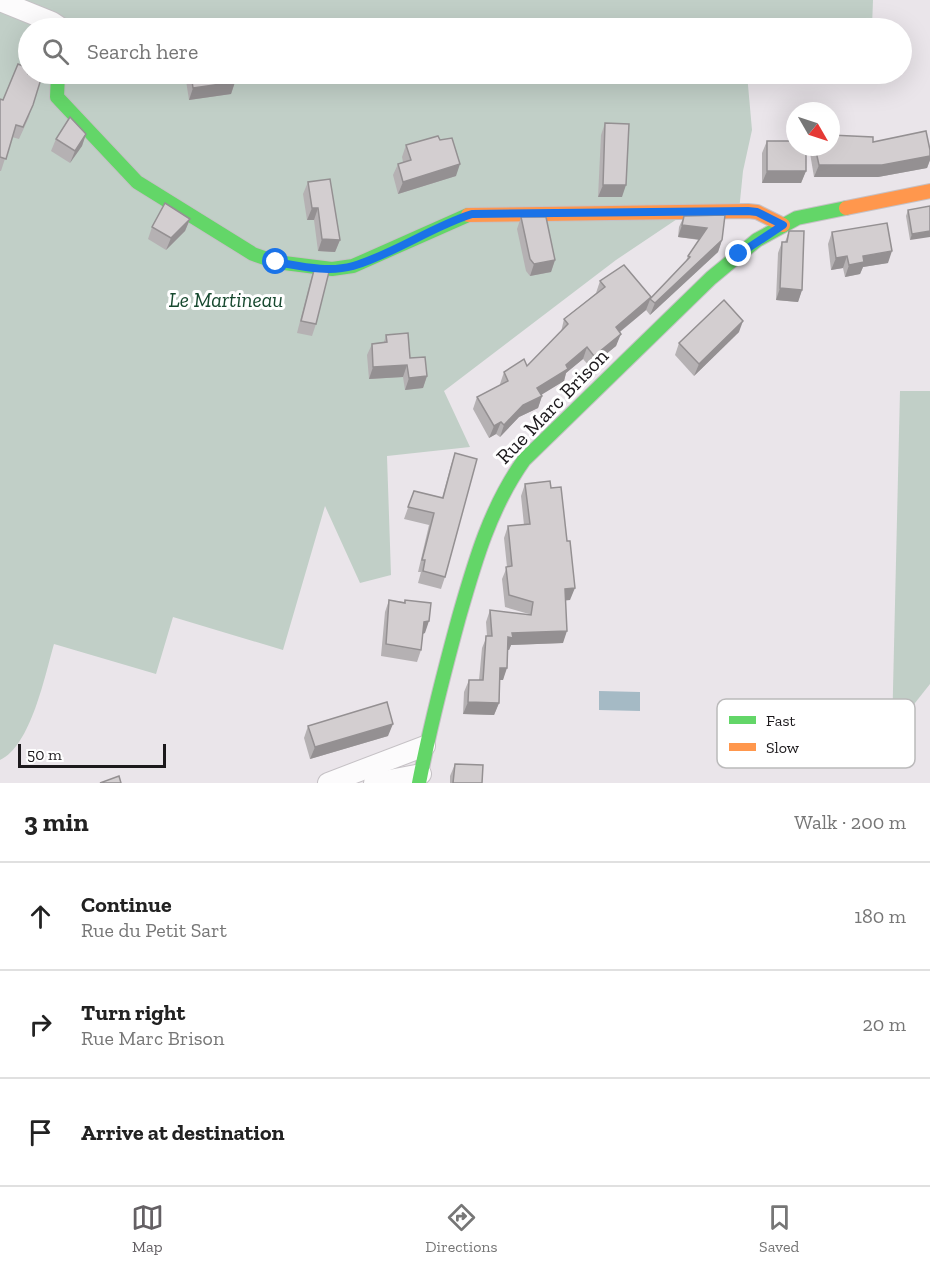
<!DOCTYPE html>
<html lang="en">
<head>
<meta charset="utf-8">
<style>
  body { margin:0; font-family:"Zilla Slab",serif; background:#f6f6f6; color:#222 }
  .compass { position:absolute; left:786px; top:102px; width:54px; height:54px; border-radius:50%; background:#fff; box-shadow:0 6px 24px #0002; rotate:129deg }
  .scale { position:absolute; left:18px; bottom:15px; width:148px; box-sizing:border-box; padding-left:6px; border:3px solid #1c191c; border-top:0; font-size:16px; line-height:21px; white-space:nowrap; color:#1c191c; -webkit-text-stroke:4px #fff; paint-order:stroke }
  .stop { position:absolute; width:18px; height:18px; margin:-14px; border:4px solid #1a73e8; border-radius:50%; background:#fff }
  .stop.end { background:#1a73e8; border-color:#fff; box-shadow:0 2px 6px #0008 }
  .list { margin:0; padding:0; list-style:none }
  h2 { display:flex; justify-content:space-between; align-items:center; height:78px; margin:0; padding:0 24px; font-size:26px }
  h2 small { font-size:20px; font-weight:400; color:#767676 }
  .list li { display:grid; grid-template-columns:39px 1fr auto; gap:18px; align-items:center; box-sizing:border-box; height:108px; padding:0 24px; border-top:2px solid #e0e0e0 }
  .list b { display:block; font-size:22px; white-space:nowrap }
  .list p { margin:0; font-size:20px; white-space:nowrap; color:#767676 }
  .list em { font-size:20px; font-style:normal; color:#767676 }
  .icon { flex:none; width:33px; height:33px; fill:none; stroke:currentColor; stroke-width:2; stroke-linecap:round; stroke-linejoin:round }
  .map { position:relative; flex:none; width:930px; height:783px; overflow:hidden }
  .search { position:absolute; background:#fff; box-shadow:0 6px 24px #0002; left:18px; right:18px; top:18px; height:66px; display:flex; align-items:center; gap:15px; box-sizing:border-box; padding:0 21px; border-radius:33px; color:#767676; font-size:22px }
  .sheet { height:402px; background:#fff }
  nav { display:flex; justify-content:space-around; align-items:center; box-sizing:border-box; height:84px; border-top:2px solid #e0e0e0; background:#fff; font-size:16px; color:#767676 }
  nav a { display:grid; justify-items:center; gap:3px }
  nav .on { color:#646064 }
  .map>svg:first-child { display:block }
  .forest { fill:#c1cfc7 }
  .water { fill:#a5bac5 }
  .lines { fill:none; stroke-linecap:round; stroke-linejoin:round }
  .street-casing { stroke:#c5c1c5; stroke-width:22 }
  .fast-casing { stroke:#c5c1c5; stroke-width:16 }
  .slow-casing { stroke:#c5c1c5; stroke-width:16 }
  .street { stroke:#fcfbfc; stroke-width:20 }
  .fast { stroke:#63d668; stroke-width:14 }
  .slow { stroke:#ff974d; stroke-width:14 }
  .wall { fill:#b5b1b3 }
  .shaded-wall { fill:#949092 }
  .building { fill:#d3ced0; stroke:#949092; stroke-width:1.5 }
  .route { stroke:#1a73e8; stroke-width:8 }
  .labels { text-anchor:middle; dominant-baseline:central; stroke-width:6; stroke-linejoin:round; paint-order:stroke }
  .park-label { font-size:21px; font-style:italic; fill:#17492f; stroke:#fff }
  .street-label { font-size:21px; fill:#1c191c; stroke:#fff }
  .key { fill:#fff; stroke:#bbbabb; stroke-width:1.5 }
  .key-label { font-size:16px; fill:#1c191c }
</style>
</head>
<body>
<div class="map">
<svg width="930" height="783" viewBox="0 0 930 783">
  <rect width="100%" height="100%" fill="#eae5ea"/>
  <g class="forest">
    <path d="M0,0H873L872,27L28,28V74H747L752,130L743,171L739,211H689L616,260L444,391L470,447L387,456L391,575L360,583L325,506L283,650L173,617L156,674L54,644C45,675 31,746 0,760Z"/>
    <polygon points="900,391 930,391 930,684 892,732"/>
  </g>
  <polygon class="water" points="599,691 640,692 640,711 599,710"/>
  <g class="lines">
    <g class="street-casing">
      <g id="street">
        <polyline points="0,1 52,22 61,28"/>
        <polyline points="328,783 425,746"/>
        <polyline points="374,783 421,774"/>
      </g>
    </g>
    <g class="fast-casing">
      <g id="fast">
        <polyline points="58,74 57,97 137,182 253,254 276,262 332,269 353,266 468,215"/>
        <path d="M419,783C430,727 444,672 459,617C475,561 490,508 524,460L711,278L757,240L797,218L846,208"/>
      </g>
    </g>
    <g class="slow-casing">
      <g id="slow">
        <polyline points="846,208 930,191"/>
        <polyline points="468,215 748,211 757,212 783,225"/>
      </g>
    </g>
    <use href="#street" class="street"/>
    <use href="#fast" class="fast"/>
    <use href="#slow" class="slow"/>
  </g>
  <g class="wall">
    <polygon points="185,74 234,74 235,82 231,94 189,100"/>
    <polygon points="39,77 29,117 19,139 12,137 1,171 0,171 0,99 3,100"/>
    <polygon points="605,123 622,197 598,197 601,135"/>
    <polygon points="86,134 82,146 70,163 51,151 56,139"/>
    <polygon points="767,141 806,171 801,183 762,183 762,153"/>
    <polygon points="873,142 930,150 930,160 927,168 878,177 814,177 810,153 812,147 831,147"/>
    <polygon points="406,145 456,176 398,194 393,175 398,164 403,162 402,157"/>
    <polygon points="308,182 340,240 335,252 318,251 314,220 307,220 303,194"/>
    <polygon points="930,206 910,240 906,216 908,210"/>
    <polygon points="684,216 722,240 718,252 650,315 646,310 620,332 616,346 590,367 583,359 566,373 564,381 541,394 542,396 538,408 519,417 500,437 496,434 489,438 473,409 477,397 500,385 500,384 504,372 527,366 561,332 564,319 596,293 600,281 651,298 686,261 688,256 699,240 678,237 679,227"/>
    <polygon points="521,217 555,260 551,272 530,276 526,271 517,229"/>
    <polygon points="190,219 185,231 166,250 148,239 152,227"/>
    <polygon points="789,231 802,290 798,302 776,300 778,253 782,242 785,242"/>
    <polygon points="832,232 888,263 863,267 860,274 845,277 843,268 831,270 828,244"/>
    <polygon points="314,270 316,324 312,336 297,333 310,282"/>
    <polygon points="739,332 694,376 675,355 679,343"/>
    <polygon points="386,335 427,376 423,388 405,390 403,377 369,379 367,355 372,344 384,342"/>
    <polygon points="455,453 445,577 441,589 418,583 421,572 418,572 429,525 404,519 414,491 442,498 451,465"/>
    <polygon points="525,484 551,488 570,600 566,600 563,643 511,645 509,650 507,650 503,680 500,680 499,703 494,715 463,714 464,692 469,680 479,680 482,648 487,636 486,622 490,610 529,615 529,614 505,607 502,579 507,567 504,538 508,526 524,525 521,496"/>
    <polygon points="389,600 404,602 405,600 425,633 423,634 421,650 417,662 381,656 385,612"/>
    <polygon points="308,726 388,736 310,759 304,738"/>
    <polygon points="455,764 482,783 450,783 450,776"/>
  </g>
  <g class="shaded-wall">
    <polygon points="235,82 231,94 189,100 193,88"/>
    <polygon points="86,134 82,146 70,163 75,151"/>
    <polygon points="930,156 930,160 927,168 878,177 814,177 819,165"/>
    <polygon points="460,164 456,176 398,194 403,182"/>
    <polygon points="767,171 806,171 801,183 762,183"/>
    <polygon points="603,185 626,185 622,197 598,197"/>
    <polygon points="312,208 318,208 314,220 307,220"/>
    <polygon points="190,219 185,231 166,250 171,238"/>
    <polygon points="682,225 707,228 703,240 678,237"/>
    <polygon points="930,231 930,237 910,240 912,234"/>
    <polygon points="322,239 340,240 335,252 318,251"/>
    <polygon points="722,240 718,252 650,315 655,303"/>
    <polygon points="892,251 888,263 863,267 860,274 845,277 849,265 863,256"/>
    <polygon points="847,256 843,268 831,270 836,258"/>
    <polygon points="555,260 551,272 530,276 534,264"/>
    <polygon points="780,288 802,290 798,302 776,300"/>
    <polygon points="651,297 646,310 611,339 616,327"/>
    <polygon points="743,321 739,332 694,376 699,364"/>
    <polygon points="621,334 616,346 590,367 594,356"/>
    <polygon points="587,347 583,359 566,373 564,381 533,400 537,388"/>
    <polygon points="407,365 403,377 369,379 373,367"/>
    <polygon points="427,376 423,388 405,390 409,378"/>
    <polygon points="542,396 538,408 519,417 500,437 504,425 523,405"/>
    <polygon points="501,422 496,434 489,438 494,426"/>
    <polygon points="575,588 570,600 561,601 565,589"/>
    <polygon points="429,621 425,633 420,634 424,622"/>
    <polygon points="567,631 563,643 511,645 509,650 503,649 508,637 512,633"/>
    <polygon points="500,668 507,668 503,680 496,680"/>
    <polygon points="468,702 499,703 494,715 463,714"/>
    <polygon points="393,724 388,736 310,759 315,747"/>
  </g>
  <g class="building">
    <polygon points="18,64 28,68 28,74 40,74 39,77 41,79 33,105 23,127 16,125 6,159 0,157 0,99 3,100"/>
    <polygon points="191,74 234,74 235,82 193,88"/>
    <polygon points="70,117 86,134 75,151 56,139"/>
    <polygon points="605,123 629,124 626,185 603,185"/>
    <polygon points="926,131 930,150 930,156 882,165 819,165 815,147 831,147 831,135 873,137 873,142"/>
    <polygon points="438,136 440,140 452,138 460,164 403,182 398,164 411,160 406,145"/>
    <polygon points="767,141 795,141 795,147 806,147 806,171 767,171"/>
    <polygon points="330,179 340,240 322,239 318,208 312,208 308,182"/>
    <polygon points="165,203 190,219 171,238 152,227"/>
    <polygon points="930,206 930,231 912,234 908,210"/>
    <polygon points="725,215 722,240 655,303 650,299 690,257 688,256 707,228 682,225 684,216"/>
    <polygon points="521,217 546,217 555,260 534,264 530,259"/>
    <polygon points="887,223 892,251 863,256 864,262 849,265 847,256 836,258 832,232"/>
    <polygon points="789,231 804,231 802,290 780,288 782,242 787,242"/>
    <polygon points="624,265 651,297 616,327 621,334 594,356 587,347 566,365 568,369 537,388 542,396 523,405 504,425 501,422 494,426 477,397 508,381 504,372 524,359 527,366 568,324 564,319 605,287 600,281"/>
    <polygon points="314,270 329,272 316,324 301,321"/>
    <polygon points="724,300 743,321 699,364 679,343"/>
    <polygon points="408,333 410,358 425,357 427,376 409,378 407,365 373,367 372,344 387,342 386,335"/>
    <polygon points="455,453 477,459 445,577 423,571 425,560 422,560 434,513 408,507 414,491 443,498"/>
    <polygon points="550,481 551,488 561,487 567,541 570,541 575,588 565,589 567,631 512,633 513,638 508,637 507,668 500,668 499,703 468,702 469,680 483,680 486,636 492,636 490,610 531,615 533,602 509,595 506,567 512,566 508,526 530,524 525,484"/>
    <polygon points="389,600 405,603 405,600 431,603 429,621 424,622 421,650 386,644"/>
    <polygon points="387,702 393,724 315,747 308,726"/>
    <polygon points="455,764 483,765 482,783 453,783"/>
    <polygon points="119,776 121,783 100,783"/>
  </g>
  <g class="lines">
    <path class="route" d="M276,262C300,266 328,273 353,266C394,254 431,227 472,214L748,211L757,212L783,225L739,254"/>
  </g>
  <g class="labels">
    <g class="park-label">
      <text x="226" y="299">Le Martineau</text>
    </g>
    <g class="street-label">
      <text transform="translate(552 406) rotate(-46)">Rue Marc Brison</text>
    </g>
  </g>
  <rect x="717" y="699" width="198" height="69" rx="9" class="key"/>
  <rect x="729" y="716" width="27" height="8" fill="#63d668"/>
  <rect x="729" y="743" width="27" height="8" fill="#ff974d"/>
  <g class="key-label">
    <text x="766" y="726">Fast</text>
    <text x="766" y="753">Slow</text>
  </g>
</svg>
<svg class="compass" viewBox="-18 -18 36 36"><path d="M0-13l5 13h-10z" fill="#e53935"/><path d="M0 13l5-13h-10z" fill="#767676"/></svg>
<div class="scale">50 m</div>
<div class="stop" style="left:276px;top:262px"></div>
<div class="stop end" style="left:739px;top:254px"></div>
<div class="search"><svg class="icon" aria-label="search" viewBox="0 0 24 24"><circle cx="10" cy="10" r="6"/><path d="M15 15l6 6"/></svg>Search here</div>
</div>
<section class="sheet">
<h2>3 min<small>Walk · 200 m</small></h2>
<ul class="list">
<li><svg class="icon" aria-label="ahead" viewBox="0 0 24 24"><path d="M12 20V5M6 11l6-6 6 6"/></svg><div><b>Continue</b><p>Rue du Petit Sart</p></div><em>180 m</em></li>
<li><svg class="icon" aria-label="right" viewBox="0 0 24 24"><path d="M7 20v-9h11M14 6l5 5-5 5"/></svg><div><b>Turn right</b><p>Rue Marc Brison</p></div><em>20 m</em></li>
<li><svg class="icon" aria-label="arrive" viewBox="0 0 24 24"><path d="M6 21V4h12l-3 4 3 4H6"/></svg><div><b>Arrive at destination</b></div></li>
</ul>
</section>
<nav>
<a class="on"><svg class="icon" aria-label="map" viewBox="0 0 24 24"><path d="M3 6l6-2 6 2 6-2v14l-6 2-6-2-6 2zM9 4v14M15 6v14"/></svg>Map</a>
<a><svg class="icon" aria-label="directions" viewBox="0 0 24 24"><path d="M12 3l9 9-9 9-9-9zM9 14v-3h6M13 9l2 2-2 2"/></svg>Directions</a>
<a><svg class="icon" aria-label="saved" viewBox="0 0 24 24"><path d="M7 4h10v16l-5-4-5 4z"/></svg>Saved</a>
</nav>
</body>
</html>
